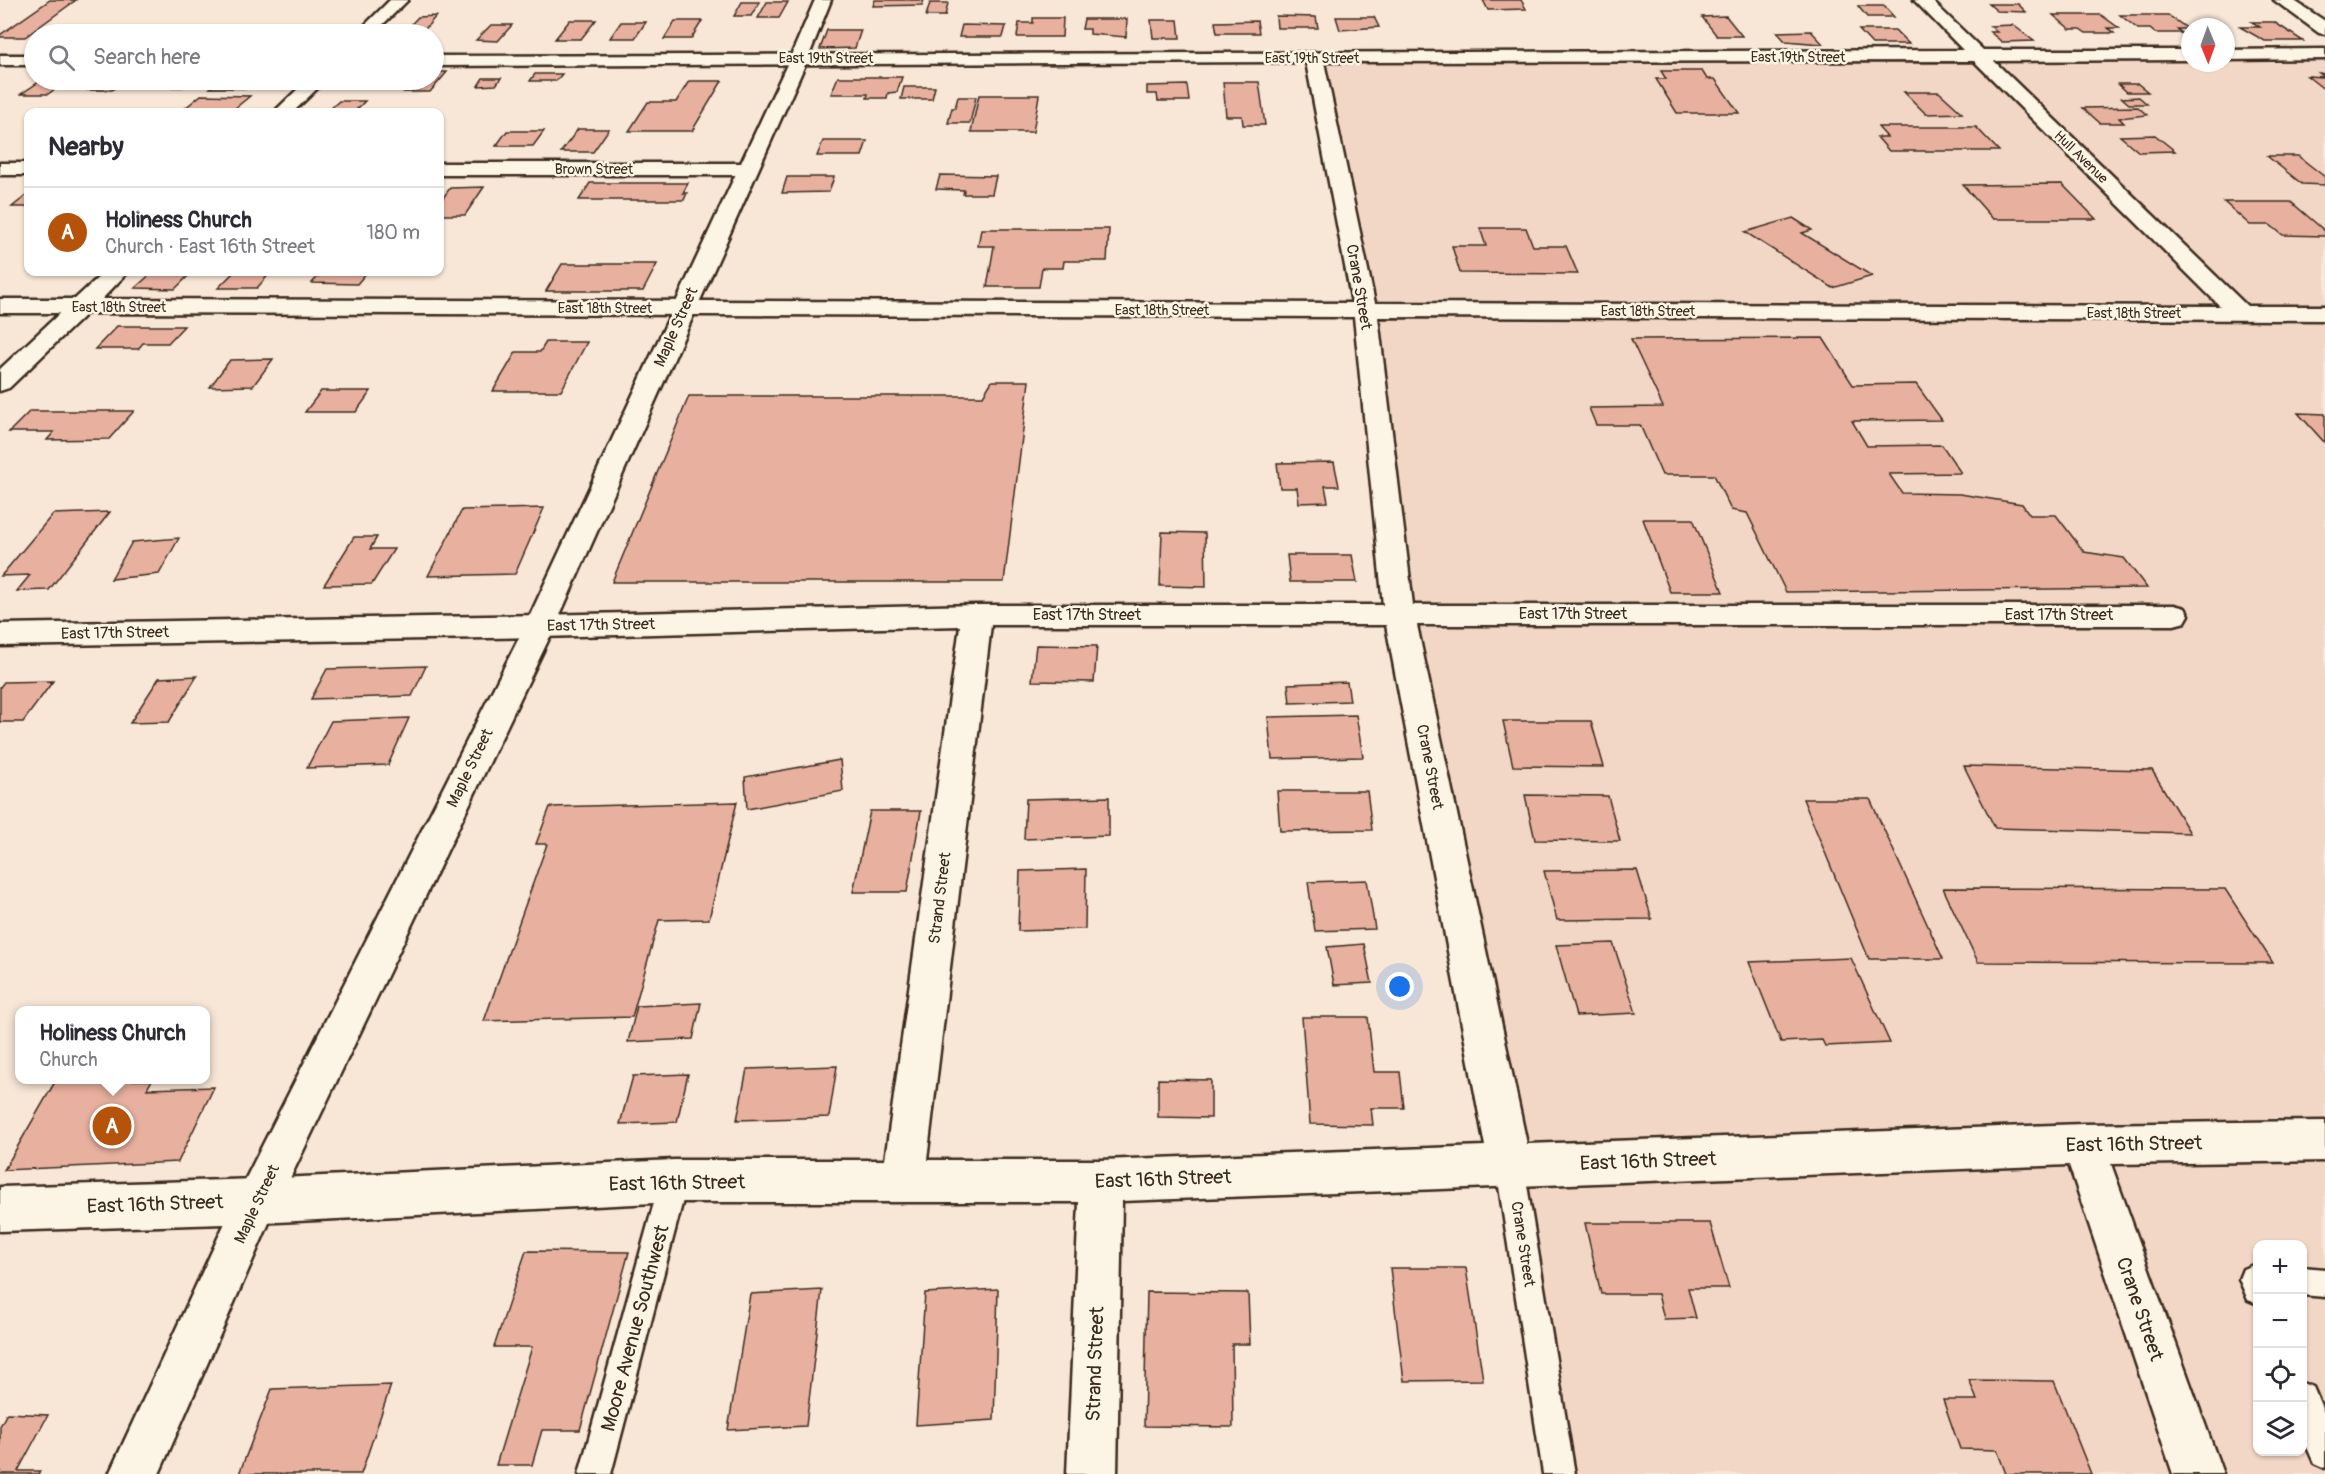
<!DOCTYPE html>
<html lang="en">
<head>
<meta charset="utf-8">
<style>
  body { margin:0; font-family:Pangolin,sans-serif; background:#f2f2f3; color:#2b2b33 }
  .controls { position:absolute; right:18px; bottom:18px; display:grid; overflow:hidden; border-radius:12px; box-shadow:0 2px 4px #0004 }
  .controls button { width:54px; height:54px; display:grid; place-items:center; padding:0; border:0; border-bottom:2px solid #e1e1e2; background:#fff; color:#2b2b33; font:30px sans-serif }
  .compass { position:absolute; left:2181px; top:18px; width:54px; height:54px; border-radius:50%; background:#fff; box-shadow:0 2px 4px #0004; rotate:179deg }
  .you { position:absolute; left:1400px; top:987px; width:21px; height:21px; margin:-15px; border:4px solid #fff; border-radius:50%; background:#1a73e8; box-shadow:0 0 0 9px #1a73e833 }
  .badge { display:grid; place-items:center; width:39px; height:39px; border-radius:50%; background:#b45309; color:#fff; font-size:20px; font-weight:700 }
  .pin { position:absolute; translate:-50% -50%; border:3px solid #fff; box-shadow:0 2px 6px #0006 }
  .popup { position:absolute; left:15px; top:1006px; width:195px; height:78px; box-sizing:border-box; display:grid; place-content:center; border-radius:12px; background:#fff; filter:drop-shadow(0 2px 4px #0005); font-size:20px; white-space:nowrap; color:#7c7c81 }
  .popup b { font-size:22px; color:#2b2b33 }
  .popup::after { content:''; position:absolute; left:50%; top:100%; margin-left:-12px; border:12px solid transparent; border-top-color:#fff }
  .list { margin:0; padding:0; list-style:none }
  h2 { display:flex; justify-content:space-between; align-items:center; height:78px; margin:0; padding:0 24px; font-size:26px }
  h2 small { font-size:20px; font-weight:400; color:#7c7c81 }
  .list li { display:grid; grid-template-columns:39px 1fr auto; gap:18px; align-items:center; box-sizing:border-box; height:90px; padding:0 24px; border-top:2px solid #e1e1e2 }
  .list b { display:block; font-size:22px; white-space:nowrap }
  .list p { margin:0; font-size:20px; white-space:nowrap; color:#7c7c81 }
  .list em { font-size:20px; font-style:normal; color:#7c7c81 }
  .icon { flex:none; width:33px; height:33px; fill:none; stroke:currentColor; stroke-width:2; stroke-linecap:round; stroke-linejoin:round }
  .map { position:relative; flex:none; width:2325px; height:1474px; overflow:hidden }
  .search { position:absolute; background:#fff; box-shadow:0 2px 4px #0004; left:24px; top:24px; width:420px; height:66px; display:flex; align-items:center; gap:15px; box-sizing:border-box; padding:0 21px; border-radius:33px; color:#7c7c81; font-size:22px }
  .panel { position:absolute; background:#fff; box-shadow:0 2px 4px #0004; left:24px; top:108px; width:420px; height:168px; border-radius:12px }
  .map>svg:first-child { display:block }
  .built { fill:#f3d7c6; fill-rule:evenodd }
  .building { fill:#e8b19f; stroke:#3b2a1e; stroke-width:1.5 }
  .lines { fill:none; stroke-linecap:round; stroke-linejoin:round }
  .lane-casing { stroke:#3b2a1e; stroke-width:5 }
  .street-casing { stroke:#3b2a1e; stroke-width:5 }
  .secondary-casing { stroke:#3b2a1e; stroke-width:5 }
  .lane { fill:#fcf5e5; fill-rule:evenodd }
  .street { fill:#fcf5e5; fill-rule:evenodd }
  .secondary { fill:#fcf5e5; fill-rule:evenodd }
  .labels { text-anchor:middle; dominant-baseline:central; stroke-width:5; stroke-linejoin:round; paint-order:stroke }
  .far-street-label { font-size:14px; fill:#3b2a1e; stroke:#fcf5e5 }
  .street-label { font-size:16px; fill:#3b2a1e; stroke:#fcf5e5 }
  .near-street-label { font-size:20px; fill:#3b2a1e; stroke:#fcf5e5 }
</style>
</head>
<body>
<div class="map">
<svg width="2325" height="1474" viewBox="0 0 2325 1474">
  <rect width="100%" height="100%" fill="#f8e7d7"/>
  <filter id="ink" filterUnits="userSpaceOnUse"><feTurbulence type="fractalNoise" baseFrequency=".0167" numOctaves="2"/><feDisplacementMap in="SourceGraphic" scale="12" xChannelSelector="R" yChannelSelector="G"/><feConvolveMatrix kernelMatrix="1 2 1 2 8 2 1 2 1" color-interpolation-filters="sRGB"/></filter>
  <g filter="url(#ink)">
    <path class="built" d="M2325,54V1474H1542L1510,1167L1365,310L1314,58L2190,55V63H2226V55ZM2258,1244H2302V1452H2258Z"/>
    <g class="building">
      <polygon points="50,0 76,0 25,37 0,37 0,35"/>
      <polygon points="875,0 924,0 922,5 873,6"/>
      <polygon points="1483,0 1521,0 1526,9 1488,10"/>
      <polygon points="742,2 759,2 751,16 734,16"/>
      <polygon points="767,2 788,2 779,18 758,18"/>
      <polygon points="930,3 948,3 945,16 926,16"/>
      <polygon points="1989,4 2018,4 2026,12 1997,11"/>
      <polygon points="1858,6 1884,6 1894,17 1867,17"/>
      <polygon points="2053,15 2101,15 2119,28 2108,28 2114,33 2086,33 2080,29 2070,29"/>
      <polygon points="2120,15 2168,15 2188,29 2177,29 2182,33 2155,33 2150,29 2138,29"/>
      <polygon points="436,16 421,34 402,34 418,17"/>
      <polygon points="1276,16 1316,17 1318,28 1277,28"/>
      <polygon points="1726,16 1742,36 1717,36 1702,17"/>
      <polygon points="1336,17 1374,17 1379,27 1340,30"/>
      <polygon points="1033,18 1063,18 1062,37 1017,37 1019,23 1033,23"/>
      <polygon points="1084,19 1127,19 1126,37 1090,34 1090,29 1082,29"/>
      <polygon points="570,20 596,20 581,39 555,39"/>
      <polygon points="1151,20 1178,20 1180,38 1153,38"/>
      <polygon points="675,21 702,21 691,39 664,39"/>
      <polygon points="1257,21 1259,33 1217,33 1215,22"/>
      <polygon points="621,22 646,22 635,38 610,38"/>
      <polygon points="2252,22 2274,22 2303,41 2265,41 2240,27 2260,27"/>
      <polygon points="491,25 512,25 498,41 476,40"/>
      <polygon points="962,25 1006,26 1003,37 959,37"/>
      <polygon points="2013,25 2034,41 2002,42 1990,32 1997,32 1990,26"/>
      <polygon points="237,27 262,27 253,34 228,34"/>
      <polygon points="322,27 343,27 334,34 299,34 303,31 318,31"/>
      <polygon points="67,28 97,28 88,34 58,34"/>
      <polygon points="175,28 200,28 192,34 167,34"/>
      <polygon points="827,30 861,30 855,48 820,49"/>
      <polygon points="1859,30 1895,30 1909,44 1872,44"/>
      <polygon points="1811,31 1823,44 1785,41 1777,32"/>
      <polygon points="1661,71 1702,71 1707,79 1715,79 1739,113 1677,113 1656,79 1666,79"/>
      <polygon points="434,72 447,72 430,92 404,92 415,80 434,80"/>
      <polygon points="2319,73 2325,74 2325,90 2307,76 2324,77"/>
      <polygon points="535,74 562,74 556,81 530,81"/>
      <polygon points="838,77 902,77 897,92 888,93 887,98 867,98 868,94 831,94"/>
      <polygon points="483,78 501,78 496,85 478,86"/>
      <polygon points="42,80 68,80 48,94 21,94"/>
      <polygon points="149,80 191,80 183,87 140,87"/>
      <polygon points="220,80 261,80 252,88 210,88"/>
      <polygon points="351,80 394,80 390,84 346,85"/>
      <polygon points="689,81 722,81 692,131 629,131 648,102 676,102"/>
      <polygon points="98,82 122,82 112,90 88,90"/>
      <polygon points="1223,82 1259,82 1265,125 1243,125 1242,116 1226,116"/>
      <polygon points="2118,84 2138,84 2148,92 2127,92"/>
      <polygon points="1187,85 1189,101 1158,101 1157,94 1147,94 1147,86"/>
      <polygon points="904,87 935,87 932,99 901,99"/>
      <polygon points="1904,92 1939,92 1962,113 1926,114"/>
      <polygon points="201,95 250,96 234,109 184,109"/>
      <polygon points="979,95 1039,95 1033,132 971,132"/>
      <polygon points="958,97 976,97 970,123 948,123 952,108 955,108"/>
      <polygon points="2139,97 2147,104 2129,104 2122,98"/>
      <polygon points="339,101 365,101 354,112 327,112"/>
      <polygon points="2138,107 2147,115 2119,118 2124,123 2100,123 2083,108"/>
      <polygon points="1878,127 1976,127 1999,151 1889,151 1877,137 1887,137"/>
      <polygon points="578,129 609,129 593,152 561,152"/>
      <polygon points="507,131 544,131 533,146 496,146"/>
      <polygon points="2155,135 2175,151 2139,152 2120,136"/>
      <polygon points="823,141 867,141 862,156 817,156"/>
      <polygon points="2267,156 2298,156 2325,177 2325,185 2302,184"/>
      <polygon points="940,175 996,176 992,194 963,194 964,190 936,189"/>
      <polygon points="787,177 834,177 829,192 782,193"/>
      <polygon points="590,183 688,183 683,193 687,193 684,200 579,200"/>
      <polygon points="2062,184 2096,219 1993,219 1963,185"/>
      <polygon points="484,187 465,215 440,215 440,202 450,188"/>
      <polygon points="28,194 28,207 12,207"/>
      <polygon points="2224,202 2291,202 2325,231 2325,236 2283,235 2270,225 2250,225"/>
      <polygon points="1793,218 1812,230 1802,233 1872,276 1833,288 1745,232"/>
      <polygon points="1480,228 1526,228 1533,246 1566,246 1578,274 1460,273 1452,246 1486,246"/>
      <polygon points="981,229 1109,229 1107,261 1064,261 1063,268 1042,268 1039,287 987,287 994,246 978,246"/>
      <polygon points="562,264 657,264 643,291 546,291"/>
      <polygon points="153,272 192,272 175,289 135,288"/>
      <polygon points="234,272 271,272 257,288 218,288"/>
      <polygon points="322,272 367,272 357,284 312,283"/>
      <polygon points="117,326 184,326 168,343 143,343 138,349 95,349"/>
      <polygon points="1823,338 1853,385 1916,384 1942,420 1852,421 1867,446 1942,445 1961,473 1889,474 1902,493 1960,494 2022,504 2030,515 2056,515 2084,552 2124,558 2147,588 1786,592 1747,513 1731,510 1714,475 1662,475 1640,425 1596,425 1589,408 1663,407 1631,339"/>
      <polygon points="546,342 587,342 561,391 493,391 516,352 540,352"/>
      <polygon points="273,359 253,386 210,387 230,360"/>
      <polygon points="992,381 1029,381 1004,582 612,582 689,396 983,396"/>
      <polygon points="321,391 371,391 356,412 305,412"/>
      <polygon points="30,411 134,411 109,439 47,440 54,432 9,432"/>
      <polygon points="2298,413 2325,414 2325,443"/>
      <polygon points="1334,462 1339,486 1325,486 1328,502 1299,503 1297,488 1280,488 1277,463"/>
      <polygon points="544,508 515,574 428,576 462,510"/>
      <polygon points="110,512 49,590 17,591 30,575 1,576 53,514"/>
      <polygon points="1643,519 1693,519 1723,592 1670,592"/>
      <polygon points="1162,532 1205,533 1206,587 1160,586"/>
      <polygon points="354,537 377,537 370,549 394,549 372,584 324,585"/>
      <polygon points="179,538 159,574 111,579 132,542"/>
      <polygon points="1287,555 1352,555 1357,582 1290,582"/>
      <polygon points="1036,645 1097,646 1094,682 1032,681"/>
      <polygon points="426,666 412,696 311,699 327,669"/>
      <polygon points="197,676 169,722 130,723 159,678"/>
      <polygon points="53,681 23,722 0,722 0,687 4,682"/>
      <polygon points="1347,682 1350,701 1290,703 1288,684"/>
      <polygon points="1356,715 1363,757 1272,759 1268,717"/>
      <polygon points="409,718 388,765 307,768 331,721"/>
      <polygon points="1503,721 1591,721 1604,767 1513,766"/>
      <polygon points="840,760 843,791 747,809 745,777"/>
      <polygon points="1964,766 2152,770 2190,833 1995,828"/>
      <polygon points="1277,791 1367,791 1372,830 1280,831"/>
      <polygon points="1525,795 1608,796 1620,841 1535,840"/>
      <polygon points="1109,797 1109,836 1024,839 1026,799"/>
      <polygon points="1803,799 1870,799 1943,959 1869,959"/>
      <polygon points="737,802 709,919 659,920 632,1017 484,1021 547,844 536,844 550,807"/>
      <polygon points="870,811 921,811 907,892 853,892"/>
      <polygon points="1086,869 1085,929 1018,931 1020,871"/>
      <polygon points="1637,870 1652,919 1557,920 1544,871"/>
      <polygon points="1367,880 1375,929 1315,931 1308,882"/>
      <polygon points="1943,888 2225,889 2273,963 1978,962"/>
      <polygon points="1613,943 1636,1013 1576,1016 1556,945"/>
      <polygon points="1364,944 1372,983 1334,985 1327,947"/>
      <polygon points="1851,958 1890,1043 1825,1046 1822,1040 1781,1042 1749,962"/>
      <polygon points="701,1003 693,1039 628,1042 637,1006"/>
      <polygon points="1302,1017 1368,1017 1374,1072 1400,1072 1404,1108 1371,1108 1373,1125 1310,1124"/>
      <polygon points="837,1066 829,1117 737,1120 747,1069"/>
      <polygon points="688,1074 677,1122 620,1124 633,1076"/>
      <polygon points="1158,1079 1211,1080 1211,1118 1158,1117"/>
      <polygon points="56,1080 152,1080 147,1089 214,1087 178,1162 4,1170"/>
      <polygon points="1585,1223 1710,1223 1729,1288 1688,1288 1696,1318 1664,1319 1658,1294 1601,1294"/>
      <polygon points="526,1251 629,1252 580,1430 542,1430 532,1465 496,1465 532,1347 494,1347"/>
      <polygon points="1390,1268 1466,1268 1483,1380 1404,1381"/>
      <polygon points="998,1289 994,1420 916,1425 925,1293"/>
      <polygon points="822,1290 806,1426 728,1430 750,1294"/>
      <polygon points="1147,1292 1248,1293 1250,1344 1232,1344 1233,1427 1144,1426"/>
      <polygon points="1969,1380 2054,1381 2091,1474 2006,1474 1997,1450 1960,1449 1943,1400 1977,1400"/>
      <polygon points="391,1385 361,1474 239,1474 272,1389"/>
      <polygon points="7,1413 48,1415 18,1471 40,1471 38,1474 0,1474 0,1426"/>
    </g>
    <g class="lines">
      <g class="lane-casing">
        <g id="lane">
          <polygon points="1510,1154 1520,1158 1524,1167 1575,1474 1543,1474 1496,1167 1500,1158"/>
          <polygon points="674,1168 684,1171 688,1181 611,1474 579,1474 660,1181 664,1171"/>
          <polygon points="2253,1265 2258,1265 2258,1304 2248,1300 2239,1279 2243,1269"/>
          <polygon points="2302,1267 2325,1269 2325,1297 2302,1295"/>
          <polygon points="2302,1383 2313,1387 2325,1415 2325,1468 2314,1463 2302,1436"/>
        </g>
      </g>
      <g class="street-casing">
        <g id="street">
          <polygon points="390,0 408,0 373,34 356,34"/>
          <path d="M1914,0H1931L1983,50H2190V60L1994,61L2247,306H2325V320L1378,317L1413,605H2174L2185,608L2189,615L2185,622L2174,625H1417L1527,1144L2083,1124L2325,1121V1161L2111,1164L2223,1474H2173L2069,1165L1122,1201L1117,1474H1067L1079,1202H674L257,1223L0,1231V1187L257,1179L674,1160H885L960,626L540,637L0,646V624L540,615L977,605H1383L1354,317L87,313L9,388L0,391V369L60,313H0V299H75L104,272H128L102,299L1352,303L1306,62L434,66V56L1963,50ZM1974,61L2220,306L1375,303L1324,62ZM991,625H1386L1485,1146L1101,1160H927Z"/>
          <polygon points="2274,0 2293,0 2325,21 2325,34 2319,33"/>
          <polygon points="2325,49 2325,59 2226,60 2226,50"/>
          <rect x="0" y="55" width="34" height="10"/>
          <polygon points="307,80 326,80 293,112 274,112"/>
          <rect x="0" y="163" width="28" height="12"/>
          <polygon points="440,163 748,163 755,165 758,169 755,173 748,175 440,175"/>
        </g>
      </g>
      <g class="secondary-casing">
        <polygon id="secondary" points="815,0 831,0 808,58 555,626 272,1216 159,1474 109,1474 242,1186 525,626 790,58"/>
      </g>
      <use href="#lane" class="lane"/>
      <use href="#street" class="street"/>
      <use href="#secondary" class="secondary"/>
    </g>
  </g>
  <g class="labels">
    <g class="far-street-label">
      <text x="1798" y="57">East 19th Street</text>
      <text x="826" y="58">East 19th Street</text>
      <text x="1312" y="58">East 19th Street</text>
      <text transform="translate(2081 157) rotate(44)">Hull Avenue</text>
      <text x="594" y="169">Brown Street</text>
      <text x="119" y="307">East 18th Street</text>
      <text x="605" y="308">East 18th Street</text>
      <text x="1162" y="310">East 18th Street</text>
      <text x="1648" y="311">East 18th Street</text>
      <text x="2134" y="313">East 18th Street</text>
    </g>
    <g class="street-label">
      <text transform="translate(1359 287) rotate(80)">Crane Street</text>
      <text transform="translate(676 327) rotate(-66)">Maple Street</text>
      <text x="1573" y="614">East 17th Street</text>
      <text x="1087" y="615">East 17th Street</text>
      <text x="2059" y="615">East 17th Street</text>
      <text transform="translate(601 625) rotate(-1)">East 17th Street</text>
      <text transform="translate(115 633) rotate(-1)">East 17th Street</text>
      <text transform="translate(1430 767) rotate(79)">Crane Street</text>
      <text transform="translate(470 768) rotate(-64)">Maple Street</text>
      <text transform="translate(940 898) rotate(-83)">Strand Street</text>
      <text transform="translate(257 1204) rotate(-65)">Maple Street</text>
      <text transform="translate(1523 1244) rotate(81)">Crane Street</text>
    </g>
    <g class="near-street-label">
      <text transform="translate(2134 1144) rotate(-1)">East 16th Street</text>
      <text transform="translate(1648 1161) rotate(-2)">East 16th Street</text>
      <text transform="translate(1163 1179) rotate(-2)">East 16th Street</text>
      <text transform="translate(677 1183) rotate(-1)">East 16th Street</text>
      <text transform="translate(155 1204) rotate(-2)">East 16th Street</text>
      <text transform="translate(2140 1309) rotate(71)">Crane Street</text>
      <text transform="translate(635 1328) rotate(-75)">Moore Avenue Southwest</text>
      <text transform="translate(1095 1364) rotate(-88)">Strand Street</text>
    </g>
  </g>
</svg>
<div class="controls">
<button>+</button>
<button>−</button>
<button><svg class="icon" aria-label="locate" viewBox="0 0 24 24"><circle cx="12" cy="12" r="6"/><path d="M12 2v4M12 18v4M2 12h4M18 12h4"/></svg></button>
<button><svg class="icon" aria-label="layers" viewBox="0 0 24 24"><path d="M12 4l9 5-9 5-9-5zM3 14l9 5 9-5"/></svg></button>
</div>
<svg class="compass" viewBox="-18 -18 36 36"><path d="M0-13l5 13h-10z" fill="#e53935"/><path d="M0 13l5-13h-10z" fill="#7c7c81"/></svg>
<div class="you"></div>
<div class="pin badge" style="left:112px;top:1126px">A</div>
<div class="popup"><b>Holiness Church</b>Church</div>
<div class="search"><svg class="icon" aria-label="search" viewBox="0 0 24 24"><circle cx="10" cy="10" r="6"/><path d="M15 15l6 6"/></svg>Search here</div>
<section class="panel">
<h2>Nearby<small></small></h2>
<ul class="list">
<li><span class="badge">A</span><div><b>Holiness Church</b><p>Church · East 16th Street</p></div><em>180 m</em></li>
</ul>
</section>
</div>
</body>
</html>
